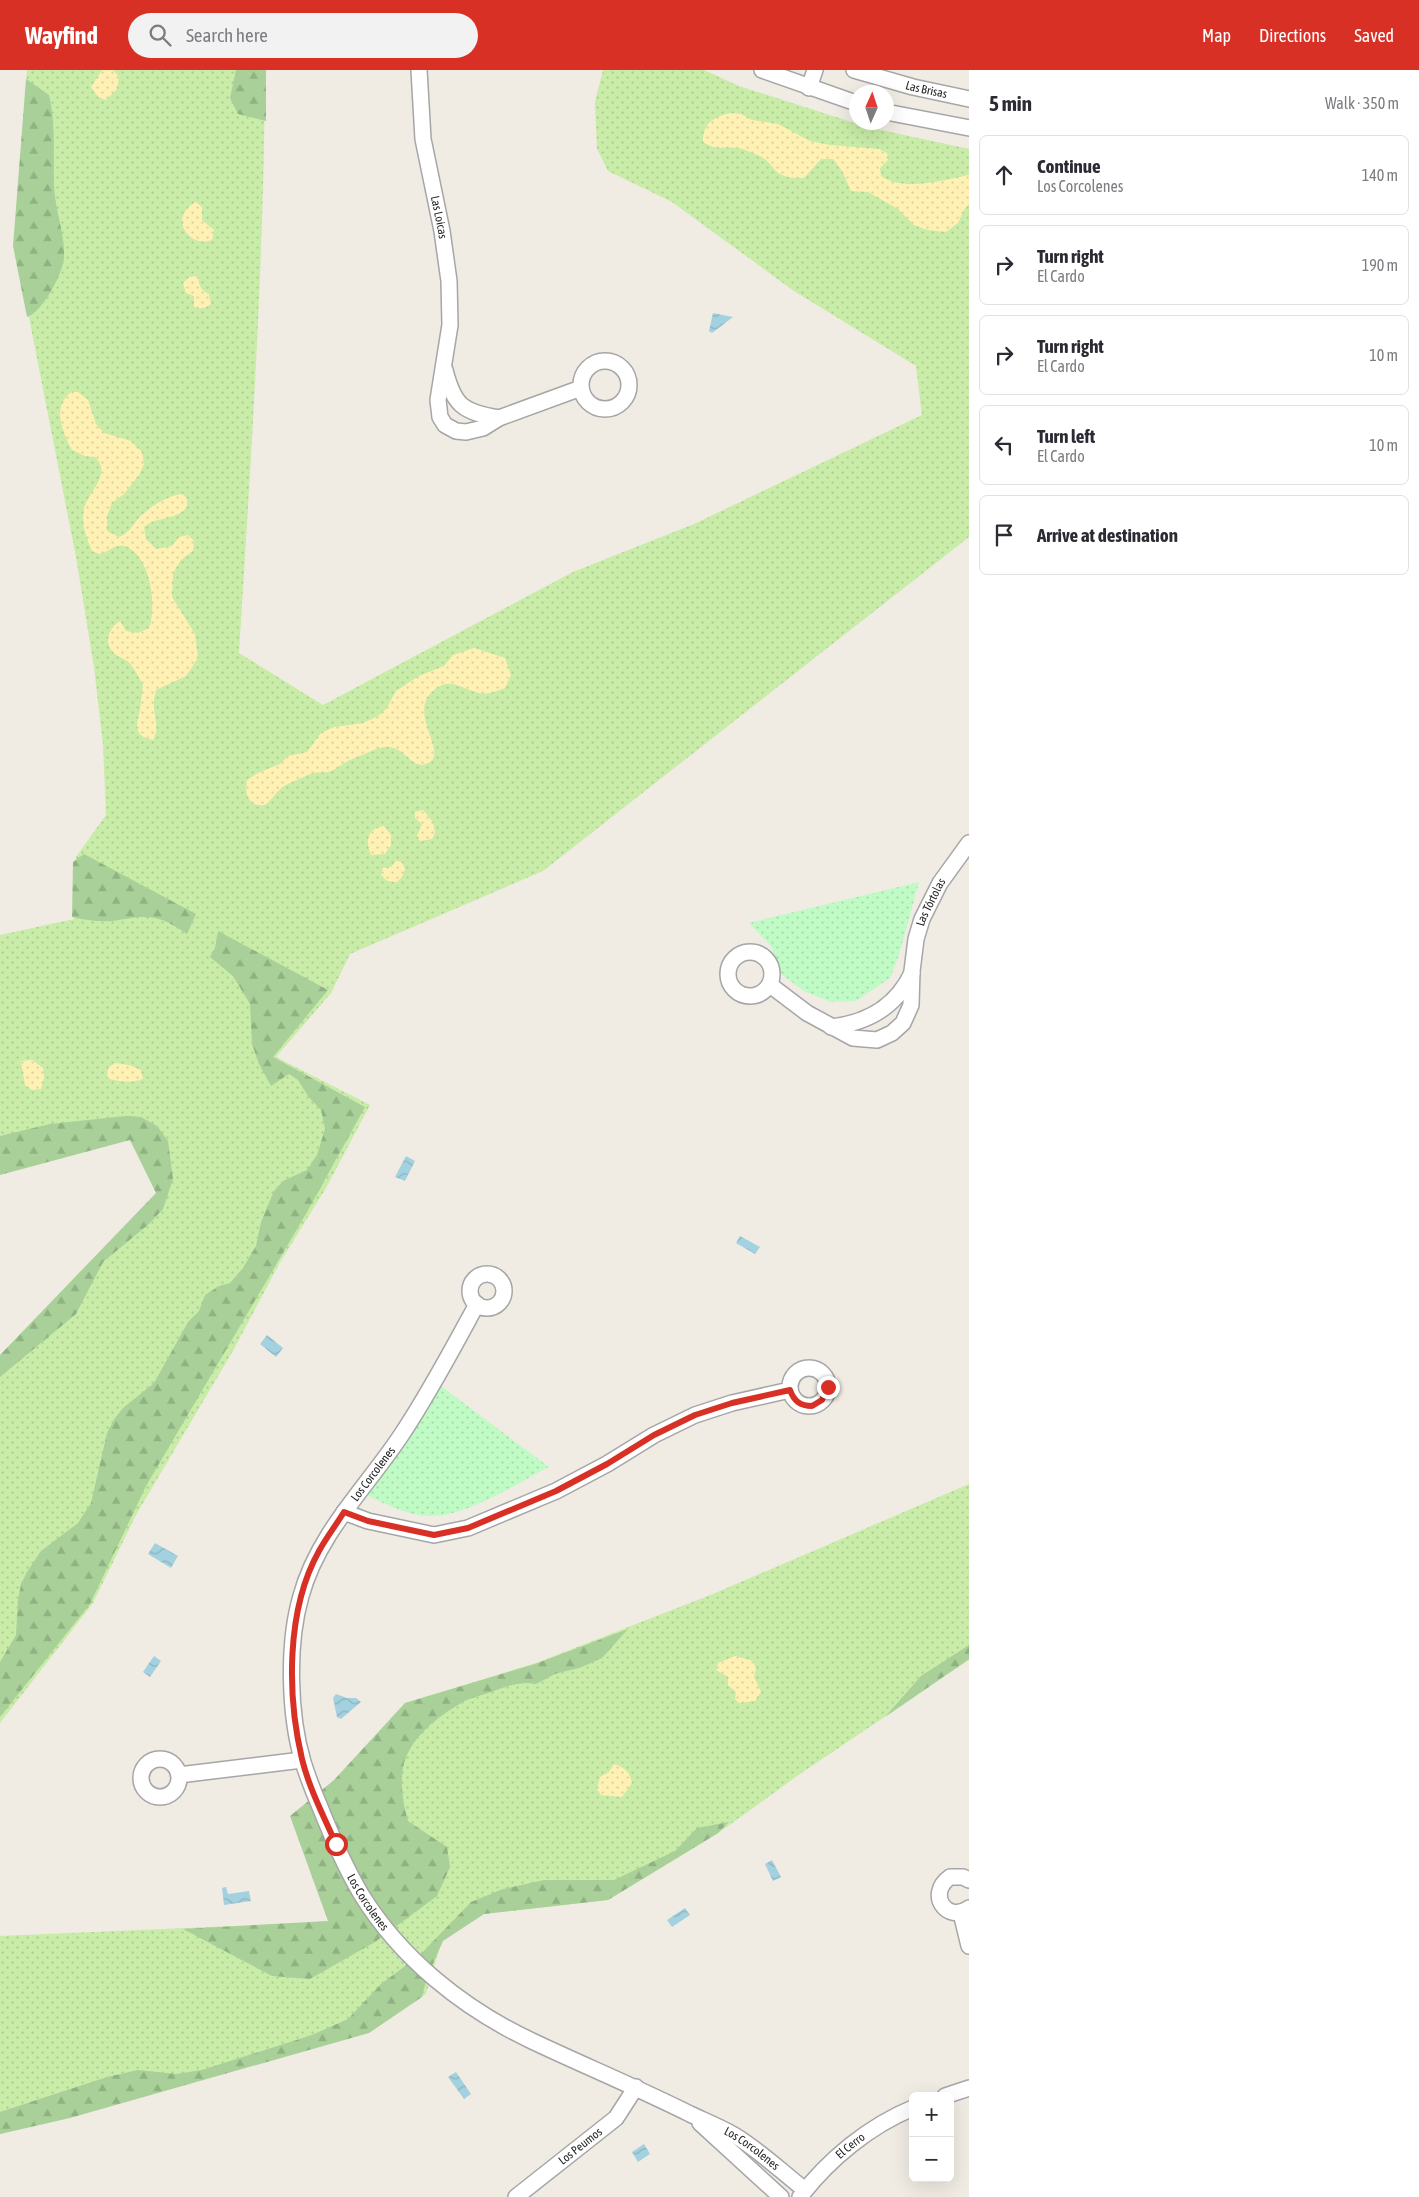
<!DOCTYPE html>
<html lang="en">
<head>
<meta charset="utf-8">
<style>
  body { margin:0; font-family:"Asap Condensed",sans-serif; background:#f2f2f3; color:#2b2b33 }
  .controls { position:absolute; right:15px; bottom:15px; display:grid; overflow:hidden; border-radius:8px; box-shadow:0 5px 20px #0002 }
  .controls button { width:45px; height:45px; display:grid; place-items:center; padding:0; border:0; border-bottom:1px solid #e1e1e2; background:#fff; color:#2b2b33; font:25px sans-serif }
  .compass { position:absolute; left:849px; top:15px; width:45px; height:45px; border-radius:50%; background:#fff; box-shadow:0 5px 20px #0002; rotate:3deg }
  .stop { position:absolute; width:15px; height:15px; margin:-11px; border:4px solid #d93025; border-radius:50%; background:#fff }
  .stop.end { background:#d93025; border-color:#fff; box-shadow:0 1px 5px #0008 }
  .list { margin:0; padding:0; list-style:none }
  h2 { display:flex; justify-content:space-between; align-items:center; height:65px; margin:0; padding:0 20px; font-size:21px }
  h2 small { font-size:16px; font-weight:400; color:#7c7c81 }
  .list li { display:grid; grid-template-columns:32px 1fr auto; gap:15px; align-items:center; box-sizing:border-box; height:80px; margin:0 10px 10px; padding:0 10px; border:1px solid #e1e1e2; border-radius:8px }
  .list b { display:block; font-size:19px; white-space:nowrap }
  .list p { margin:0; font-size:16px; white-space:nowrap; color:#7c7c81 }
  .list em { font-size:16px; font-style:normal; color:#7c7c81 }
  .icon { flex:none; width:28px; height:28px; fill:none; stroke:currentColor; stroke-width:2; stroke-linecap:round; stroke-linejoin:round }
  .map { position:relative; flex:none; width:969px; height:2127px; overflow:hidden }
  header { display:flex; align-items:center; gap:30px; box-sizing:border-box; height:70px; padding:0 25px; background:#d93025; color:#fff }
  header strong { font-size:24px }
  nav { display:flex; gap:28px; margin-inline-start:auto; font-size:18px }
  .search { width:350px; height:45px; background:#f2f2f3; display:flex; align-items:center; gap:12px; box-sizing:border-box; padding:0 18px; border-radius:28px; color:#7c7c81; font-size:19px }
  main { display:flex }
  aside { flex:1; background:#fff }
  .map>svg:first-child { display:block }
  .grass { fill:url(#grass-dots) }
  .forest { fill:url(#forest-firs) }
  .sand { fill:url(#sand-dots) }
  .park { fill:url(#park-dots) }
  .water { fill:url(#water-waves) }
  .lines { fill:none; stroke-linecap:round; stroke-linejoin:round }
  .street-casing { stroke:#a6a6a6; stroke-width:18 }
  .street { stroke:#fff; stroke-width:15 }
  .route { stroke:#d93025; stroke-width:6 }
  .labels { text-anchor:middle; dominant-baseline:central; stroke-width:4; stroke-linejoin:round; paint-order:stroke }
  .street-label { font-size:12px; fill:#1f1f1f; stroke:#fff }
</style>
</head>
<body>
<header>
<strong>Wayfind</strong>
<div class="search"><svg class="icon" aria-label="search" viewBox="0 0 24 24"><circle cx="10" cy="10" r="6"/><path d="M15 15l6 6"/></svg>Search here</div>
<nav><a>Map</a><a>Directions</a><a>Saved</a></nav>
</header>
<main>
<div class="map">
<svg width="969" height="2127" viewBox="0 0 969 2127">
  <defs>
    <pattern id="grass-dots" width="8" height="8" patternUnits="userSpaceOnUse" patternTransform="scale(1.25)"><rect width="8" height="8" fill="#c9eca8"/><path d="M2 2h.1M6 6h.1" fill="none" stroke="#acca90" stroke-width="1.8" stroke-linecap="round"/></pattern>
    <pattern id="forest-firs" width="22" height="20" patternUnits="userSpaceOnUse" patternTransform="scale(1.25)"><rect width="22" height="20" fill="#a8d098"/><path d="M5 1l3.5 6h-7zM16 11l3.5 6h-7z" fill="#90b283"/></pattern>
    <pattern id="sand-dots" width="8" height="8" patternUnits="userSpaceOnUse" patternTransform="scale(1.25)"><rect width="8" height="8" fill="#fff0b3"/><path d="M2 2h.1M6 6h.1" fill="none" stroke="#dacd9a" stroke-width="1.8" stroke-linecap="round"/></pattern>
    <pattern id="park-dots" width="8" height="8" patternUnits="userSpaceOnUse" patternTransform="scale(1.25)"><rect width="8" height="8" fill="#c0fbc5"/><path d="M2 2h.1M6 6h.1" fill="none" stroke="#a5d7a9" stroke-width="1.8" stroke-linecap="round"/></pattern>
    <pattern id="water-waves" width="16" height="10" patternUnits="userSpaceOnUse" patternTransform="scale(1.25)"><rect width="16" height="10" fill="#a3d1df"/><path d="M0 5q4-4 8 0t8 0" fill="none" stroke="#8cb3bf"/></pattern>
  </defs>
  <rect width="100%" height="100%" fill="#f0ece4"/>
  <g class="grass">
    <path d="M27,0H265C264,194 251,389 239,583L323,635L573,502L694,454L922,345L916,296L794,221L672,132L608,101L597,79L595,32L603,0H704L739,16L867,57L969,79V467L543,801L350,884L331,923L276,987L370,1035L326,1118L279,1194L234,1279L136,1445L93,1533L0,1653V1287L158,1122L131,1068L0,1103V865L74,849L76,787L106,745L103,675L94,597L76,487L15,176Z"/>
    <polygon points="969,1414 969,1590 797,1706 717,1764 608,1830 484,1844 442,1870 426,1924 370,1962 66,2048 0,2064 0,1866 329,1852 333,1714 405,1633 536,1593 713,1524"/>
  </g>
  <g class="forest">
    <polygon points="236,0 266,0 266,51 238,44 230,28"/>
    <path d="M26,9L49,25C56,54 53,85 54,116C55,139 65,165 64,187C63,203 43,242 27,247L13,176Z"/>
    <path d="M84,784L196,844L187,864C178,858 166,850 155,848C139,845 127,849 112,851C98,852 86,850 72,847L73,792Z"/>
    <polygon points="218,861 328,920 273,987 365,1037 307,1142 146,1416 90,1534 0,1647 0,1592 16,1565 18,1530 21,1514 27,1502 41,1481 78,1453 91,1433 107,1363 115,1348 123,1338 154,1313 188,1252 199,1241 205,1225 219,1216 230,1213 243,1198 256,1176 261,1152 274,1121 283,1111 307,1100 317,1085 325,1059 321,1040 308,1026 298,1010 289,1004 271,1016 259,994 252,974 250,934 233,906 210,887 215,878"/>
    <polygon points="126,1046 141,1047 157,1056 168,1071 173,1109 163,1139 149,1154 103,1192 76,1244 0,1307 0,1285 156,1123 130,1070 0,1105 0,1066 50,1054"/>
    <path d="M628,1559L602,1588L582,1597L555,1604L536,1614C520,1610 502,1618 488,1623C480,1626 470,1628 463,1632C438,1646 408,1669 403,1698C400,1716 403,1734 408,1751L447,1777L450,1797L437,1826L375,1872L310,1909L272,1906L183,1859L328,1851L290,1746L334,1710L405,1633L535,1594Z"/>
    <polygon points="969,1575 969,1589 885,1647 921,1606"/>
    <polygon points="729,1752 718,1763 608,1830 484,1844 443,1871 431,1898 419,1886 471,1832 503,1819 544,1810 614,1810 675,1781 697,1758"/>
    <polygon points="416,1888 426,1911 422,1927 369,1963 70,2048 0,2064 0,2042 107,2007 138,2000 176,2004 202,2000 312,1965 348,1949 381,1914"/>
  </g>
  <g class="sand">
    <polygon points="102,0 113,0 119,7 117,19 106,30 98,27 91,17"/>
    <path d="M731,43L741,44L752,50L778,54L810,71L830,75L879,79L887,83L888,90L880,98L881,106C903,122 944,110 969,105V134L964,140L958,153L946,162L927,160L914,155L898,139L868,122L851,121L842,101L833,89H821L804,108C767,109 780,93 755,84C750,82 742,78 737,78C721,76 718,81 703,72C703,53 713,47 731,43Z"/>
    <path d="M196,132L202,137V150L214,160L212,170C188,179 168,146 196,132Z"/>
    <path d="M198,206C199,215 200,220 209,224L211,234C206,238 200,240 194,237V226L186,223L183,213L189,207Z"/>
    <path d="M71,322H78L88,330L96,354L104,363L131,371L142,382L144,394L139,405L124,424L112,433L107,446V461L119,467C131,462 133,453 142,445C153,435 167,426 182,424L187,428V437C176,451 156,446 144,457L146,469L156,479L172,476L179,467L188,465L194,471L193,481L181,490L173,503L172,527L195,564L198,588L186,606L156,620C155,625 153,631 154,637C154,648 160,659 153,670C133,666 136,656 140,640C141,632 142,623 143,615C139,608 136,601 131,595C127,589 120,588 115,584C103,574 108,558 120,551L126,561L138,563L149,558C157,536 151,486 125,476C116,473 108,482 100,484L92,481C86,466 81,455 84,439C88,421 113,404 95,387L85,386L72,380C63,362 51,338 71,322Z"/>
    <path d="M474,578L505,588L511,605L505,618C497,621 488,625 479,623C467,621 452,609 440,616C399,639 454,684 426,694C409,700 404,669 376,679C367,683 357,687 348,691C342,694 335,700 328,702C324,703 318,702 313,703C307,705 292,712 286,715C277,719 270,734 264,735C248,737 244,723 247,710L258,703L280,694L288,686L307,682L321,663L334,657L363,653L378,646L386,639L396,621L419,606L444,596L453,585Z"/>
    <polygon points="423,740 433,752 435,763 432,769 420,771 417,766 422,754 415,748 415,742"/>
    <path d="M384,756L391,765V775L385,784L371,785C365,771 367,758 384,756Z"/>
    <path d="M396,791L402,792L405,799L402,807L397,812C389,812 385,811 381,804L383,798L391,797Z"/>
    <polygon points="32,990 43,998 44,1008 41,1019 32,1020 25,1015 21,991"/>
    <path d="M115,993L129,995L141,1000L143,1009C131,1013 118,1012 107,1008L108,998Z"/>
    <polygon points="735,1586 753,1591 756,1599 754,1607 761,1622 755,1631 739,1633 735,1629 736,1622 728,1615 728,1607 716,1600 718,1593"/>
    <path d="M614,1694C625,1698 630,1702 632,1713L622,1727L601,1725L597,1719L600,1707L609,1702Z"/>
  </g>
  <g class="park">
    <polygon points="919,812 899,885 890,908 856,931 831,932 804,921 781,904 771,876 749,853"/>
    <path d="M441,1316L549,1397C518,1413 467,1446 432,1446C408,1446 384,1434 363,1423Z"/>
  </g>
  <g class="water">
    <polygon points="713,243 733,247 712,263 709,261"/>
    <polygon points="406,1086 415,1091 405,1111 395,1107"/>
    <polygon points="740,1166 760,1177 755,1184 736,1173"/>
    <polygon points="267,1265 283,1278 276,1287 260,1274"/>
    <polygon points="155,1473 178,1486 171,1498 148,1484"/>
    <polygon points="154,1586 161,1591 150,1607 143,1602"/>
    <polygon points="336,1624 347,1628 356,1628 361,1632 341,1649 337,1647 333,1628"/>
    <polygon points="772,1790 781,1807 773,1811 765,1794"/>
    <polygon points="226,1817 228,1824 249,1821 251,1831 224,1835 222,1818"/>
    <polygon points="685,1838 690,1845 672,1857 667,1850"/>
    <polygon points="456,2002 471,2024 464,2029 448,2007"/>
    <polygon points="644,2074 650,2084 638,2092 632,2082"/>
  </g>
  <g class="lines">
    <g class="street-casing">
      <g id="street">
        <path id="s1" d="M419,0L423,69L442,161L449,211L450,255L438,330L440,347L445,355L456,361L466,362L483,358L499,348L581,318"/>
        <polyline points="762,0 856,33"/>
        <path id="s2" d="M854,0L913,17L969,29"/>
        <polyline points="809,18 815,0"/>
        <polyline points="886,42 969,58"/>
        <circle cx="605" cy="315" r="24"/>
        <path d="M445,300C454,336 463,342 499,348"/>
        <circle cx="750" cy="904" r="22"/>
        <path id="s3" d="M770,915L807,943L853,968L877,970L892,963L903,953L911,935L912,901L916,869L922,849L940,813L969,773"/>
        <path d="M831,957C867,953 896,937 912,903"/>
        <circle cx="487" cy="1221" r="17"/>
        <path id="s4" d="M477,1234C453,1278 430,1322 402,1364C367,1417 318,1463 301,1526C287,1574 289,1645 303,1692C308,1708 314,1723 320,1737C332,1767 345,1797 361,1824C401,1889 464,1939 532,1971C585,1996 638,2018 690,2044C705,2051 720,2057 734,2065C759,2080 782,2102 805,2120"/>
        <circle cx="809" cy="1317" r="19"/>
        <polyline points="344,1442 368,1451 434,1465 468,1458 556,1421 607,1394 654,1365 695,1345 732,1333 790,1320"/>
        <circle cx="160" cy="1708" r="19"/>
        <polyline points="179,1705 302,1690"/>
        <path d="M969,1810L963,1807H950C926,1824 947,1854 969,1838"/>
        <polyline points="961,1843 969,1876"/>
        <polyline points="945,2026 969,2018"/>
        <polyline points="700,2053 781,2127"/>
        <path id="s5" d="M516,2127L616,2048L636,2017"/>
        <path id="s6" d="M800,2127C828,2090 869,2056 913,2038"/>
      </g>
    </g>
    <use href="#street" class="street"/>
  </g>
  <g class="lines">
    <path class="route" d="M336,1774C324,1747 309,1718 302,1689C287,1625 286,1540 319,1481C326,1468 336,1455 344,1442L368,1451L434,1465L468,1458L556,1421L607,1394L654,1365L695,1345L732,1333L790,1320C794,1331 800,1336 812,1336L822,1330L828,1317"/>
  </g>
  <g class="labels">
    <g class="street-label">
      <text stroke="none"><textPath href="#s2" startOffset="75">Las Brisas</textPath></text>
      <text stroke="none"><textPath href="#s1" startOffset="149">Las Loicas</textPath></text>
      <text stroke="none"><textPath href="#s3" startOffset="280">Las Tórtolas</textPath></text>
      <text transform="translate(373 1404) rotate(-53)">Los Corcolenes</text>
      <text stroke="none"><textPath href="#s4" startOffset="665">Los Corcolenes</textPath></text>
      <text stroke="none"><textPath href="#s5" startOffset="82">Los Peumos</textPath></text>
      <text stroke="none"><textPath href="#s6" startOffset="72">El Cerro</textPath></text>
      <text stroke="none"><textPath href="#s4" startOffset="1128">Los Corcolenes</textPath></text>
    </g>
  </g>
</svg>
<div class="controls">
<button>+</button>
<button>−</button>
</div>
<svg class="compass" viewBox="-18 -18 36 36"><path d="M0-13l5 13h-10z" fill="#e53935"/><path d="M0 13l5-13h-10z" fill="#7c7c81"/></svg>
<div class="stop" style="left:336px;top:1774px"></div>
<div class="stop end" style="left:828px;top:1317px"></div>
</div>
<aside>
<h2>5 min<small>Walk · 350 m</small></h2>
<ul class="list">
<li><svg class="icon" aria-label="ahead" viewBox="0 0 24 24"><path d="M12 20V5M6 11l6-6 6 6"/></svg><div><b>Continue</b><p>Los Corcolenes</p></div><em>140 m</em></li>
<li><svg class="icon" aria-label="right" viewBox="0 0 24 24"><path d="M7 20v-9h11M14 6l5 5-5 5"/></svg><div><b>Turn right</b><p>El Cardo</p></div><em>190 m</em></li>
<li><svg class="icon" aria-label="right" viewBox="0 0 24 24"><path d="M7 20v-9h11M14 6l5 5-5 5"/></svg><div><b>Turn right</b><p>El Cardo</p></div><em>10 m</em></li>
<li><svg class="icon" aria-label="left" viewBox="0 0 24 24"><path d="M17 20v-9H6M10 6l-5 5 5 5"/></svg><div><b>Turn left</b><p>El Cardo</p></div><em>10 m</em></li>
<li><svg class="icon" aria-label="arrive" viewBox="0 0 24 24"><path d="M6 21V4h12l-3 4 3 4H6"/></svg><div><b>Arrive at destination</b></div></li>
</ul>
</aside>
</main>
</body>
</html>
